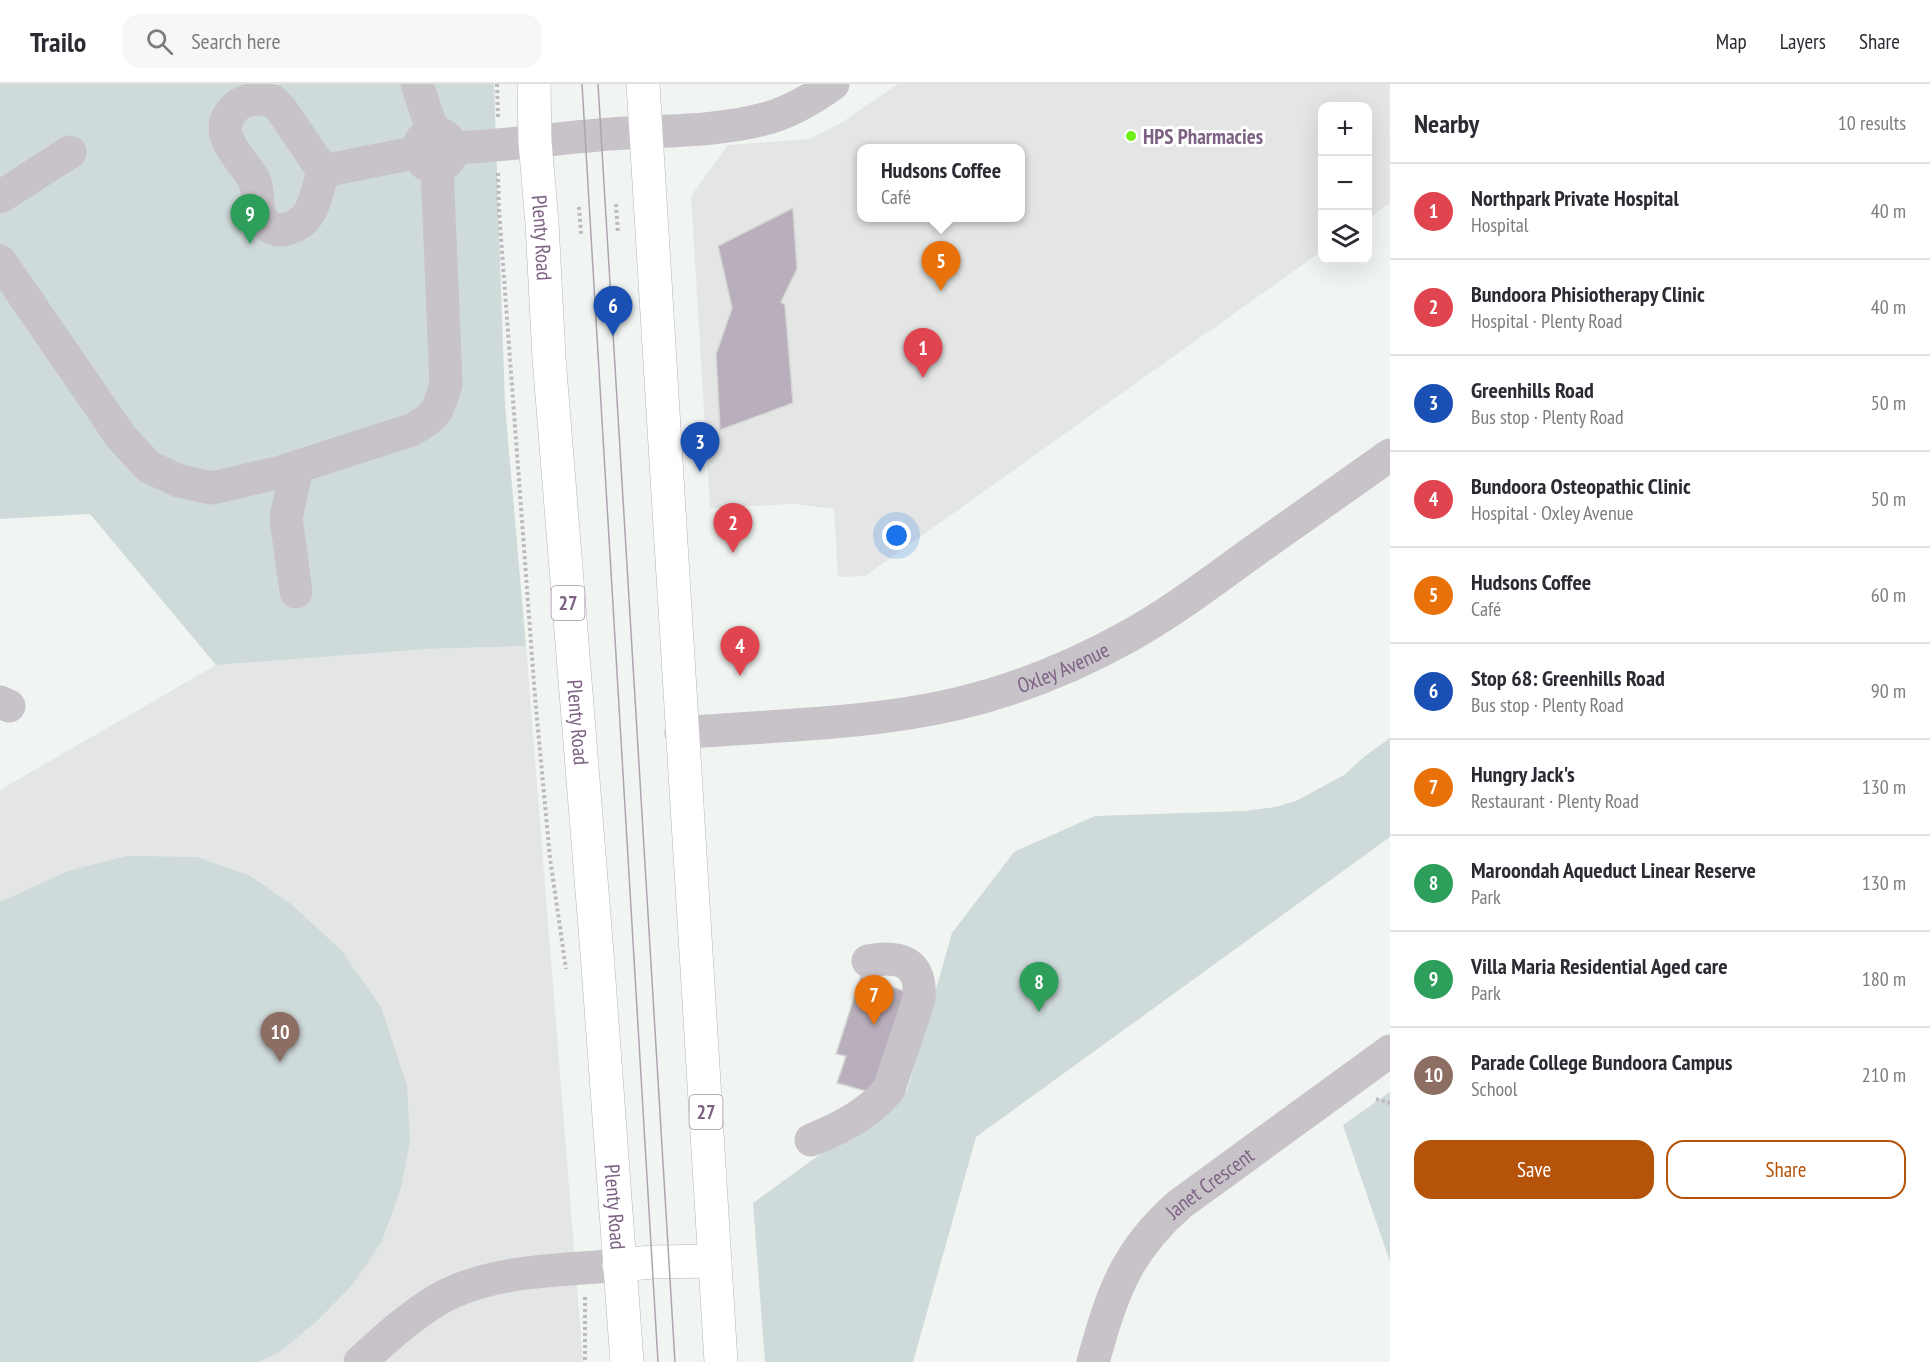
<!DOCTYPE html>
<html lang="en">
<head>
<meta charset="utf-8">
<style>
  body { margin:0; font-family:"PT Sans Narrow",sans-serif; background:#f7f7f7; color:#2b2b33 }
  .controls { position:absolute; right:18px; top:18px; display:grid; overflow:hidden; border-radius:12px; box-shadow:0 6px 24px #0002 }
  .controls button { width:54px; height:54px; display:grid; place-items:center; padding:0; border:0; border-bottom:2px solid #e1e1e2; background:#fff; color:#2b2b33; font:30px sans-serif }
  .you { position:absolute; left:897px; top:452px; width:21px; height:21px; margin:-15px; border:4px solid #fff; border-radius:50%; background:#1a73e8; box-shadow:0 0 0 9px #1a73e833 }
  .badge { display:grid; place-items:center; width:39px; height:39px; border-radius:50%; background:#b45309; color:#fff; font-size:20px; font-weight:700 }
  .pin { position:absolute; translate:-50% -50px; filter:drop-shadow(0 2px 3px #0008) }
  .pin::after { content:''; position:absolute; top:32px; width:21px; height:18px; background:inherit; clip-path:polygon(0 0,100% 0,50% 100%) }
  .popup { position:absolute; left:857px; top:60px; width:168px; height:78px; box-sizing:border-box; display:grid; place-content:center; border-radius:12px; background:#fff; filter:drop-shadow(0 2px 4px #0005); font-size:20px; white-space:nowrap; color:#7c7c81 }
  .popup b { font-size:22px; color:#2b2b33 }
  .popup::after { content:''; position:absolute; left:50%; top:100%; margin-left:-12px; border:12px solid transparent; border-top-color:#fff }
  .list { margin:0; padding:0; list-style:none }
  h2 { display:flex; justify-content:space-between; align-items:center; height:78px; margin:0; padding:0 24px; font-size:26px }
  h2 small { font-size:20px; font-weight:400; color:#7c7c81 }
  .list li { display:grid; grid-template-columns:39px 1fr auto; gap:18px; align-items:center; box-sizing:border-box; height:96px; padding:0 24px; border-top:2px solid #e1e1e2 }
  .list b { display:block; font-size:22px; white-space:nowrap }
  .list p { margin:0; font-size:20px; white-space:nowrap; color:#7c7c81 }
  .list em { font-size:20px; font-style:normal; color:#7c7c81 }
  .actions { display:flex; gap:12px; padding:18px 24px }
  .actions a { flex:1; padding:14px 0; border:2px solid #b45309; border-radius:18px; text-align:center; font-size:21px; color:#b45309 }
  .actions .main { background:#b45309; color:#fff }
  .icon { flex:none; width:33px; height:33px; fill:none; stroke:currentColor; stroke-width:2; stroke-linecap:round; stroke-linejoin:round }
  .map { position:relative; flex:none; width:1390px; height:1278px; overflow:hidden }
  header { display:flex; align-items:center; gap:36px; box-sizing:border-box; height:84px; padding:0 30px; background:#fff; border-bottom:2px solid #e1e1e2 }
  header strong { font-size:28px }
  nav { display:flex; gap:33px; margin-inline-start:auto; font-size:21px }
  .search { width:420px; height:54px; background:#f7f7f7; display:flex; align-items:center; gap:15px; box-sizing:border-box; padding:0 21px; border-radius:18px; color:#7c7c81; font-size:22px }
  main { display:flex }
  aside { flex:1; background:#fff }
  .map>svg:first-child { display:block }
  .built { fill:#e3e6e5; fill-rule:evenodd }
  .green { fill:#cfdada }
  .building { fill:#b9afbc; stroke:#d4d6d4; stroke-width:1.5 }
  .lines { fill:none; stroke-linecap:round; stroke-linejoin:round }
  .highway-casing { stroke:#bab4bb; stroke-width:34 }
  .path { stroke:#beb9bf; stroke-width:4; stroke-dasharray:3 3; stroke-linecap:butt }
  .minor { stroke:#c8c2c9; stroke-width:33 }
  .highway { stroke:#fff; stroke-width:33 }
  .tram { stroke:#ada4b0; stroke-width:1.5 }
  .poi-dot { fill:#70ee17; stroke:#fff; stroke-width:2 }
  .labels { text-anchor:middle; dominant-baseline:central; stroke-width:6; stroke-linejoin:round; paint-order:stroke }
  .shield { fill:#fff; stroke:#a491a9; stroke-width:1.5 }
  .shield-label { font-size:20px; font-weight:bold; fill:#7d6284 }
  .poi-label { font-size:21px; font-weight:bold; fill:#7d6284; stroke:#fff; text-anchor:start }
  .street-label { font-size:21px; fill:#7d6284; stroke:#fff }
</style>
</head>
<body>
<header>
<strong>Trailo</strong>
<div class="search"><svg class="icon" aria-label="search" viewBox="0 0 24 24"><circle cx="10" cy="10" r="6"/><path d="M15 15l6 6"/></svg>Search here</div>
<nav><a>Map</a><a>Layers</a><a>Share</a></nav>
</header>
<main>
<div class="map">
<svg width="1390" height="1278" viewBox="0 0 1390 1278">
  <rect width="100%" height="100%" fill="#f1f5f2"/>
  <g class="built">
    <path d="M898,0H1390V119L1368,135V22H1322V167L865,492L838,493L834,425L794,420L710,424L691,112L728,61L810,55L841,39ZM862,64H1020V134H862Z"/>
    <polygon points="526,562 583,1278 0,1278 0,706 216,581 428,565"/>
  </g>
  <g class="green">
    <polygon points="0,0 494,0 505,321 526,562 428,565 216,581 90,430 0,435"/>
    <polygon points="1390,654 1390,753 976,1053 913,1278 765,1278 753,1119 907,1007 952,849 1014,768 1095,732 1244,727 1275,723 1296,717 1344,691 1365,672"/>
    <polygon points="127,772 197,773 250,792 291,820 341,866 381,923 407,1002 410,1057 401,1104 382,1157 353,1200 316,1238 281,1267 259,1278 0,1278 0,818 68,787"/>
    <polygon points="1390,1008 1390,1178 1343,1041"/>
  </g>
  <g class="building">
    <polygon points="793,124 797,185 781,218 785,221 793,319 720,346 716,270 732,224 718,162"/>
    <polygon points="861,892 913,910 880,1011 837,999 846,972 836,970"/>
  </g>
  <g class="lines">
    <g class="highway-casing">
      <g id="highway">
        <path id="s3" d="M534,0L535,58L542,139L549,274L597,869L627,1278"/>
        <polyline points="643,0 721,1278"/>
        <polyline points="619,1181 652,1178 715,1177"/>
      </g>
    </g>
    <g class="path">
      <polyline points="497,0 498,33"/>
      <polyline points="498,89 499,126 535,613 550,774 566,885"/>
      <polyline points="616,120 618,150"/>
      <polyline points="579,123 581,150"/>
      <polyline points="1376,1015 1390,1019"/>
      <polyline points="585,1213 585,1278"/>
    </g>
    <g class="minor">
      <polyline points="417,0 433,49"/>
      <path d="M259,15L273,17L281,25L323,87C315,112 315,137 287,145C278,148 268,144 263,136C255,126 260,108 254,96C244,76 212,52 231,28C239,18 247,16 259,15Z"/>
      <circle cx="435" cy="66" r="17"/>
      <path d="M453,64C502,62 550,55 599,51C652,46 713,49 764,35C789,29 812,15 833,0"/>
      <polyline points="323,87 418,68"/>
      <polyline points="0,113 70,68"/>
      <path d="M0,177L121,353L149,383L179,397L212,404L281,388L411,346C437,333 438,326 446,300L437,83"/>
      <polyline points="296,508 286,434 297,383"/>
      <polyline points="0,618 9,622"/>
      <path id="s1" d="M681,649C773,641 866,641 956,620C1016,606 1075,582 1129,552C1174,527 1215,495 1257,465C1301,434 1346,402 1390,371"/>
      <path d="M811,1056C839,1045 871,1028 889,1005L919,915C922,877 899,871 868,877"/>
      <path d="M360,1278C384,1256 410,1232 439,1215C492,1185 560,1187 619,1181"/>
      <path id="s2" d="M1093,1278C1112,1210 1125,1168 1180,1120L1390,967"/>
    </g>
    <use href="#highway" class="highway"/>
    <g class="tram">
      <polyline points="582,0 658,1278"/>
      <polyline points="598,0 675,1278"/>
    </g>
  </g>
  <circle class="poi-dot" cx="1131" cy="52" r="6"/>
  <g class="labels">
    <g class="shield">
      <rect x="551.5" y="502" width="33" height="34" rx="4.5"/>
      <rect x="689.5" y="1011" width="33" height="34" rx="4.5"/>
    </g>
    <g class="shield-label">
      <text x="568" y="519">27</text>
      <text x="706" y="1028">27</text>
    </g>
    <g class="poi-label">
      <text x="1143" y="52">HPS Pharmacies</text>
    </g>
    <g class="street-label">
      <text stroke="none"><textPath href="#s3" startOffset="154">Plenty Road</textPath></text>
      <text stroke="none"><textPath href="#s1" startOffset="390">Oxley Avenue</textPath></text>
      <text stroke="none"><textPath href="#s3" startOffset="640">Plenty Road</textPath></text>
      <text stroke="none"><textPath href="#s2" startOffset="220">Janet Crescent</textPath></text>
      <text stroke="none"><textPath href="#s3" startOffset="1126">Plenty Road</textPath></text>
    </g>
  </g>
</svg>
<div class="controls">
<button>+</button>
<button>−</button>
<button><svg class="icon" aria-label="layers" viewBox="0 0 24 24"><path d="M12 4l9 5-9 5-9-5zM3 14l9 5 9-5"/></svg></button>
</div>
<div class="you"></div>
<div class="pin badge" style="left:923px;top:294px;background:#e0444e">1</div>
<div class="pin badge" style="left:733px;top:469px;background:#e0444e">2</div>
<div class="pin badge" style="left:700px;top:388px;background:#1a4fb4">3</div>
<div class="pin badge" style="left:740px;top:592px;background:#e0444e">4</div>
<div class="pin badge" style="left:941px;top:207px;background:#e8710a">5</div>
<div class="popup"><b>Hudsons Coffee</b>Café</div>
<div class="pin badge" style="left:613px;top:252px;background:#1a4fb4">6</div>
<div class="pin badge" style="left:874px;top:941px;background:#e8710a">7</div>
<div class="pin badge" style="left:1039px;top:928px;background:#2e9e5b">8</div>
<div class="pin badge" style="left:250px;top:160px;background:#2e9e5b">9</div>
<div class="pin badge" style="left:280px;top:978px;background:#8d6e63">10</div>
</div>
<aside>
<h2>Nearby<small>10 results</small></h2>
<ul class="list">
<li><span class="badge" style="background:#e0444e">1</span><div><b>Northpark Private Hospital</b><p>Hospital</p></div><em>40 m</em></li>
<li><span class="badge" style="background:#e0444e">2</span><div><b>Bundoora Phisiotherapy Clinic</b><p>Hospital · Plenty Road</p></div><em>40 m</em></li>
<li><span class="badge" style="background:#1a4fb4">3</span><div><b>Greenhills Road</b><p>Bus stop · Plenty Road</p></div><em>50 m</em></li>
<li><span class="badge" style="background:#e0444e">4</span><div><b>Bundoora Osteopathic Clinic</b><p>Hospital · Oxley Avenue</p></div><em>50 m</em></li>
<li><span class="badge" style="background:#e8710a">5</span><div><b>Hudsons Coffee</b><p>Café</p></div><em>60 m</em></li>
<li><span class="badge" style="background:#1a4fb4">6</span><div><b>Stop 68: Greenhills Road</b><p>Bus stop · Plenty Road</p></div><em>90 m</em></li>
<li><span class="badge" style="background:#e8710a">7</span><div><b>Hungry Jack's</b><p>Restaurant · Plenty Road</p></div><em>130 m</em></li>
<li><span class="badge" style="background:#2e9e5b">8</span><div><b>Maroondah Aqueduct Linear Reserve</b><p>Park</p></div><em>130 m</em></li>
<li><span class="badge" style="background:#2e9e5b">9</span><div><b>Villa Maria Residential Aged care</b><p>Park</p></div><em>180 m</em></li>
<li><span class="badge" style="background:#8d6e63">10</span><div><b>Parade College Bundoora Campus</b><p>School</p></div><em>210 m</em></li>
</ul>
<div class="actions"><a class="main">Save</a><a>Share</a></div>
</aside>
</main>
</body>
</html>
